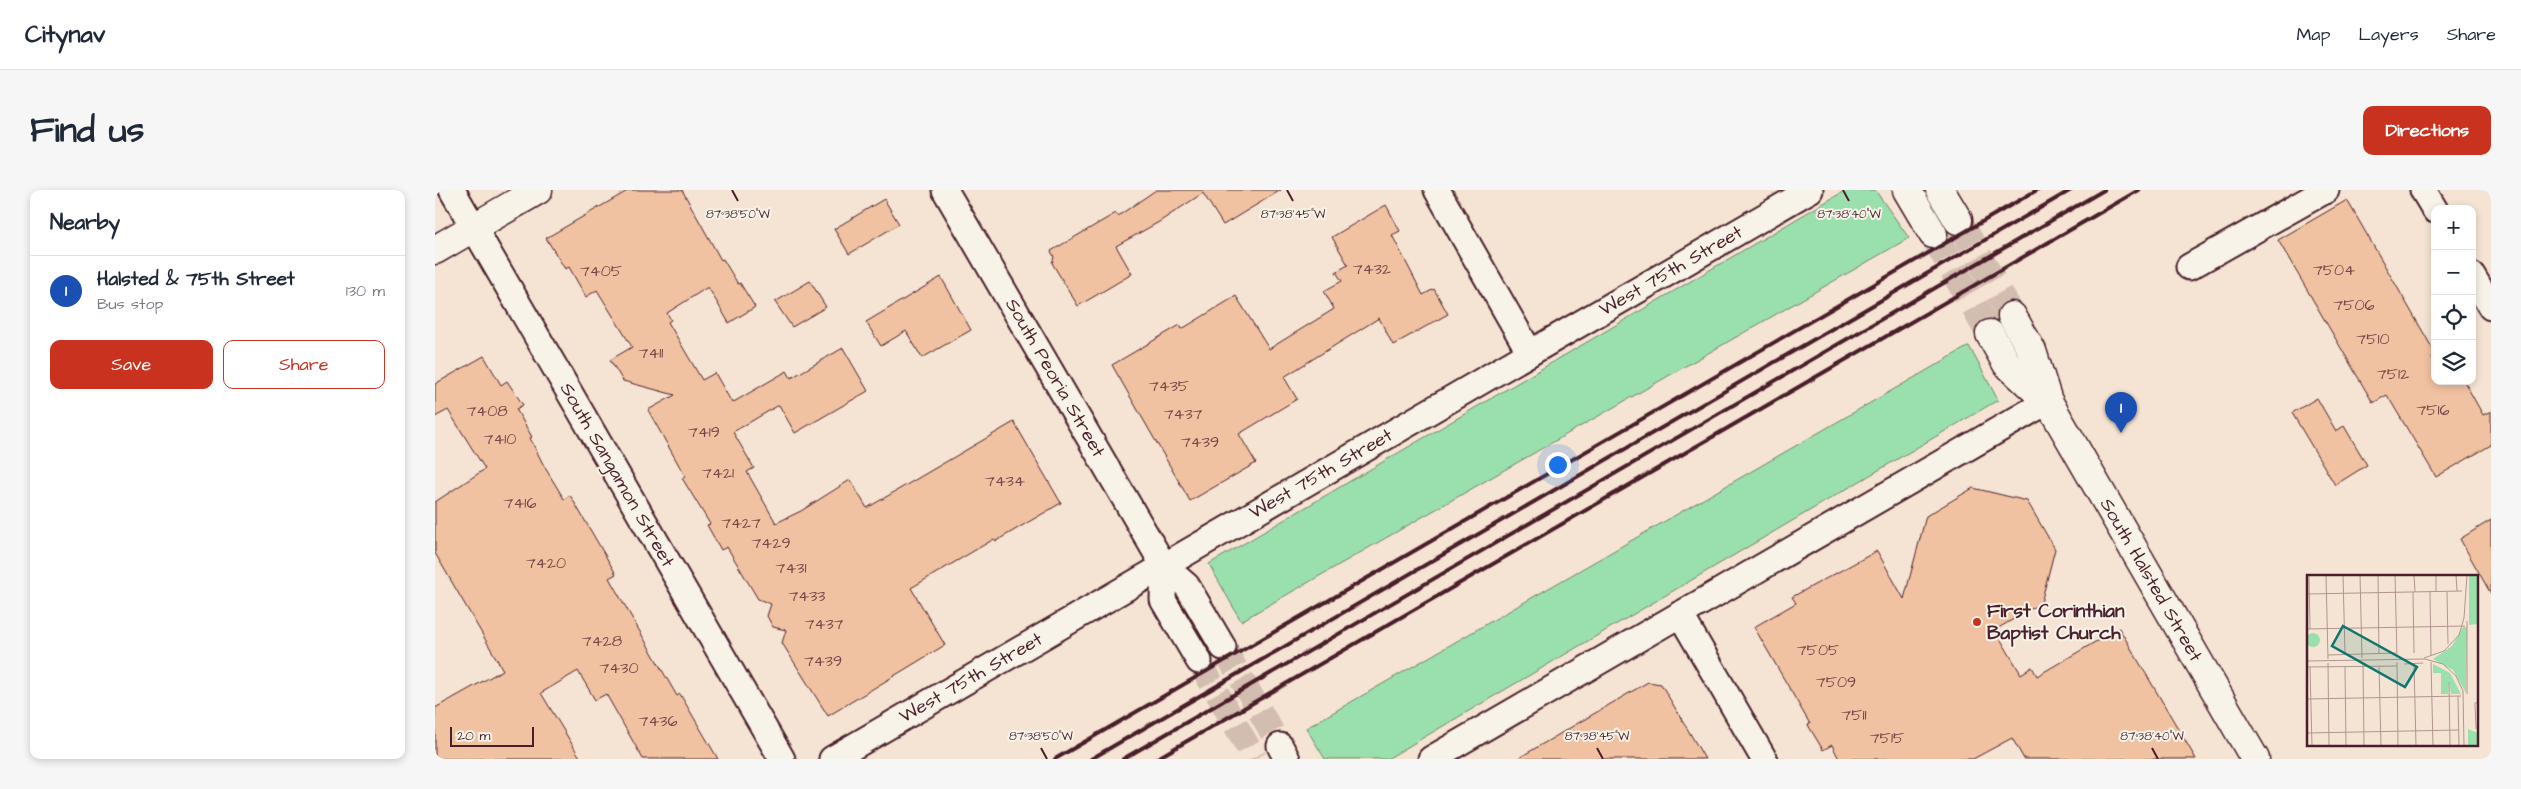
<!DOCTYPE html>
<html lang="en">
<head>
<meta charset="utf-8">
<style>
  body { margin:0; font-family:"Architects Daughter",sans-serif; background:#f6f6f7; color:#1f2937 }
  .controls { position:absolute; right:15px; top:15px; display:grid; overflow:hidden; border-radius:10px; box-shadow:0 2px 8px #0003 }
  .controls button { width:45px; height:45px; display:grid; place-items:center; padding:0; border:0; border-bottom:1px solid #e0e1e3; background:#fff; color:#1f2937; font:25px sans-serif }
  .scale { position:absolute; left:15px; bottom:12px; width:84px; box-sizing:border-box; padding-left:5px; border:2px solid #4a1f2b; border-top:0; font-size:14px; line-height:18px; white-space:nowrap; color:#4a1f2b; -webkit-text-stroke:4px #f7f3e8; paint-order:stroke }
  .you { position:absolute; left:1122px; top:274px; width:18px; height:18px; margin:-12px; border:4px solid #fff; border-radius:50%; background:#1a73e8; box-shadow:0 0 0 8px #1a73e833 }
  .badge { display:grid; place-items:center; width:32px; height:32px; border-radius:50%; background:#c8321e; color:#fff; font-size:16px; font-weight:700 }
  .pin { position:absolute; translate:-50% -41px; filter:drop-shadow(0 1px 2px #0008) }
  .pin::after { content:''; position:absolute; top:26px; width:18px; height:15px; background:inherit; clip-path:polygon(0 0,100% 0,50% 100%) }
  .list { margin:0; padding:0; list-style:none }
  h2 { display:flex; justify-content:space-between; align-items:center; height:65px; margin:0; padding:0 20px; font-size:21px }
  h2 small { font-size:16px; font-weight:400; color:#747a83 }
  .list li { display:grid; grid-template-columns:32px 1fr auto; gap:15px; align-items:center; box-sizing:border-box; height:70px; padding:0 20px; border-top:1px solid #e0e1e3 }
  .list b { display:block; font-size:19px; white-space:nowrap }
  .list p { margin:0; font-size:16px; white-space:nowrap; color:#747a83 }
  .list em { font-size:16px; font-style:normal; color:#747a83 }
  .actions { display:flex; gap:10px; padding:15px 20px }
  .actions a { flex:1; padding:11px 0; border:1px solid #c8321e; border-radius:10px; text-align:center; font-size:18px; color:#c8321e }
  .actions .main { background:#c8321e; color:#fff }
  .icon { flex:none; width:28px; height:28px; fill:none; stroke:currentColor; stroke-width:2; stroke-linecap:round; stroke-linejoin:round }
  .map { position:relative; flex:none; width:2056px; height:569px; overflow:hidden; border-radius:10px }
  header { display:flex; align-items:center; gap:30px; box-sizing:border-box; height:70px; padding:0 25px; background:#fff; border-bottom:1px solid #e0e1e3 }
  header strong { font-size:24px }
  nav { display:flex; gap:28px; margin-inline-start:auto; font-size:18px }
  .intro { display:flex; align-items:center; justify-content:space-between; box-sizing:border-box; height:120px; padding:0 30px }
  h1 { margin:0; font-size:35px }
  .button { padding:12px 22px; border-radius:10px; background:#c8321e; color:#fff; font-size:18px; font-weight:700 }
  main { display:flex; gap:30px; padding:0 30px }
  aside { flex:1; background:#fff; border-radius:10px; box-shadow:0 2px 8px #0003 }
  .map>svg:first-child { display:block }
  .green { fill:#9ae0ad; stroke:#72806c }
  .building { fill:#f1c2a1; stroke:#4a1f2b }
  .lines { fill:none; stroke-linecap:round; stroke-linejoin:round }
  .minor-tunnel { stroke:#d3bdb1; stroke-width:25; stroke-dasharray:25 12; stroke-linecap:butt }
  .secondary-tunnel { stroke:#d3bdb1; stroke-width:28; stroke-dasharray:28 14; stroke-linecap:butt }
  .minor-casing { stroke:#4a1f2b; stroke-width:29 }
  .tertiary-casing { stroke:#4a1f2b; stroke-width:31 }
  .secondary-casing { stroke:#4a1f2b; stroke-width:31 }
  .minor { stroke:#f7f3e8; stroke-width:25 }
  .tertiary { stroke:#f7f3e8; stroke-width:28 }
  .secondary { stroke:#f7f3e8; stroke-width:28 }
  .rail { stroke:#4a1f2b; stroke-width:4 }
  .ticks { fill:none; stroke:#4a1f2b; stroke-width:2 }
  .poi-dot { fill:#c8321e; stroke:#f7f3e8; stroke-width:2 }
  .labels { text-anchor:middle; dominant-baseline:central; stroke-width:4; stroke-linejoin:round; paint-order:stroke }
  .number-label { font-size:16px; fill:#744848 }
  .street-label { font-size:19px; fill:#4a1f2b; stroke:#f7f3e8 }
  .poi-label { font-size:19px; font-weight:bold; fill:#4a1f2b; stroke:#f7f3e8; text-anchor:start }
  .inset-road { fill:none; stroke:#b19590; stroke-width:1 }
  .view { fill:#0f766e; fill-opacity:0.15; stroke:#0f766e; stroke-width:2.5 }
  .inset-edge { fill:none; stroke:#4a1f2b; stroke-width:2.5 }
  .ticks-label { font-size:12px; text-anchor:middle; fill:#4a1f2b; stroke:#f7f3e8; stroke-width:4; stroke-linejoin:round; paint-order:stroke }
</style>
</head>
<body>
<header>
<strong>Citynav</strong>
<nav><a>Map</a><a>Layers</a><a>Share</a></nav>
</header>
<div class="intro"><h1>Find us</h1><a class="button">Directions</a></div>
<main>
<aside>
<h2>Nearby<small></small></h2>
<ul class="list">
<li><span class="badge" style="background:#1a4fb4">1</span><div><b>Halsted &amp; 75th Street</b><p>Bus stop</p></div><em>130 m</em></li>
</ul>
<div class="actions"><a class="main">Save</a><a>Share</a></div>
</aside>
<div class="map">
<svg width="2056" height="569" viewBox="0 0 2056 569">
  <rect width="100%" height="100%" fill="#f5e4d3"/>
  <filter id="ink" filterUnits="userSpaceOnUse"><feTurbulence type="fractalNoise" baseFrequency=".02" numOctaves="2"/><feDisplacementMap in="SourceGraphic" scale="10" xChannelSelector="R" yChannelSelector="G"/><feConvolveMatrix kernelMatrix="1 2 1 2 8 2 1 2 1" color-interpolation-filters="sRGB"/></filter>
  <g filter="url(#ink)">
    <g class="green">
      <polygon points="1411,0 1440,0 1474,48 806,431 774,374"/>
      <polygon points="1534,156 1563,210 952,569 890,569 871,538"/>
    </g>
    <g class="building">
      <polygon points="194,0 247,0 286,70 288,69 303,94 305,93 320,117 294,133 273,97 232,123 236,130 233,132 267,190 280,183 297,213 352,181 356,188 408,158 433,201 360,243 344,215 298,242 319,278 312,282 341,333 366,321 415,290 432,318 579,232 626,313 561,351 559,349 476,398 510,455 393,526 347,453 351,440 338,437 332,426 336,414 323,409 292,357 286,360 272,335 275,334 247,288 250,286 213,220 240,205 188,191 175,170 197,157 162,100 151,107 134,77 130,79 111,48"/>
      <polygon points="721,0 846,0 788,35 768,3 724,32 681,56 697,84 643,116 617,73 619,67 616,61 681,23 683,26"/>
      <polygon points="449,9 464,34 414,64 399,39"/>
      <polygon points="1912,10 1999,161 1997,168 2000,173 2000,191 2029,191 2048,225 2056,221 2056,255 2001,287 1952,205 1938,213 1843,50"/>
      <polygon points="951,15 965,41 957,45 988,105 999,99 1013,124 958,155 944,128 849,187 862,209 804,244 821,273 755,311 677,175 745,135 747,139 801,106 834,159 899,119 889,101 907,91 901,82 913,75 897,47"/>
      <polygon points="506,87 536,140 487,168 471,141 446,156 431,132"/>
      <polygon points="375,91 391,117 357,137 340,112"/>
      <polygon points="49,166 66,195 72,191 88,215 81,219 97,247 95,248 109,276 129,309 135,305 181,384 174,388 242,506 245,504 283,569 208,569 171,504 160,510 143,481 106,503 146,569 0,569 0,518 68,480 0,363 0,312 50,279 13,220 0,227 0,194"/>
      <polygon points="1882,208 1901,241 1909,236 1932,275 1900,295 1857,223"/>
      <polygon points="1538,298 1592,311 1620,359 1606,413 1560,440 1586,484 1597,477 1602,486 1684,438 1761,569 1589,569 1577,548 1538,569 1404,569 1397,555 1388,560 1373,535 1375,534 1319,437 1361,413 1357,407 1442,361 1469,409 1491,326"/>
      <polygon points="2056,330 2056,404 2025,349"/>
      <polygon points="1213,492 1226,494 1270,569 1082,569"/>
    </g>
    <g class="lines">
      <g class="minor-tunnel">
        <polyline points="788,457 845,556"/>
        <polyline points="764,471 820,569"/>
      </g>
      <g class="secondary-tunnel">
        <polyline points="1523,30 1577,126"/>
        <polyline points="1498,44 1555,144"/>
      </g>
      <g class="minor-casing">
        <g id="minor">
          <polyline points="17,0 347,569"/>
          <polyline points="510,0 729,376 752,396 788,457"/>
          <polyline points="1002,0 1095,163"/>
          <polyline points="1988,0 2000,20"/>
          <polyline points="1754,77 1891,0"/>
          <polyline points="2037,85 2056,117"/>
          <polyline points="729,376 728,410 764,471"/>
          <polyline points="1245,424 1329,569"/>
          <polyline points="845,556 852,569"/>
          <polyline points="397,569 1375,0"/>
          <polyline points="996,569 1613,211"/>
        </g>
      </g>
      <g class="tertiary-casing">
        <polyline id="tertiary" points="0,60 103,0"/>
      </g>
      <g class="secondary-casing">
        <g id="secondary">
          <polyline points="1472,0 1498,44"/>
          <polyline points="1505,0 1523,30"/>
          <polyline points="1577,126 1597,161 1613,211 1820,569"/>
          <polyline points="1555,144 1572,174 1611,210"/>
        </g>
      </g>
      <use href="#minor" class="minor"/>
      <use href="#tertiary" class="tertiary"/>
      <use href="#secondary" class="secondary"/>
      <g class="rail">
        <polyline points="620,569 1602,0"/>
        <polyline points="656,569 1636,0"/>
        <polyline points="688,569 1669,0"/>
        <polyline points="721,569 1704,0"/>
      </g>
    </g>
  </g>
  <path class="ticks" d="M297,0L303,11M852,0L858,11M1408,0L1414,11M606,558L612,569M1162,558L1168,569M1717,558L1723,569"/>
  <circle class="poi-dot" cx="1542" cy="432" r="5"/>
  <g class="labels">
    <g class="number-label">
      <text x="937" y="79">7432</text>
      <text x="1899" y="80">7504</text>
      <text x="166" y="81">7405</text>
      <text x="1919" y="115">7506</text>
      <text x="1938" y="149">7510</text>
      <text x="216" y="163">7411</text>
      <text x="1958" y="184">7512</text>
      <text x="734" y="196">7435</text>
      <text x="1998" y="220">7516</text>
      <text x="52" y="221">7408</text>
      <text x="748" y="224">7437</text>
      <text x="269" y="242">7419</text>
      <text x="65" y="249">7410</text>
      <text x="765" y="252">7439</text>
      <text x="283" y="283">7421</text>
      <text x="570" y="291">7434</text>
      <text x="85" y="313">7416</text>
      <text x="306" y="333">7427</text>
      <text x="336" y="353">7429</text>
      <text x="111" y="373">7420</text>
      <text x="356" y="378">7431</text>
      <text x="372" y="406">7433</text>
      <text x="389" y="434">7437</text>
      <text x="167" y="451">7428</text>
      <text x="1383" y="460">7505</text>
      <text x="388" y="471">7439</text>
      <text x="184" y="478">7430</text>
      <text x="1401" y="492">7509</text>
      <text x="1419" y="525">7511</text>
      <text x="223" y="531">7436</text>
      <text x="1452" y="548">7515</text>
    </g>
    <g class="street-label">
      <text transform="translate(1236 81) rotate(-30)">West 75th Street</text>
      <text transform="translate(620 188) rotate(60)">South Peoria Street</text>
      <text transform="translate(886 284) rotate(-30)">West 75th Street</text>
      <text transform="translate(182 285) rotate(60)">South Sangamon Street</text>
      <text transform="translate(1716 390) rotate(60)">South Halsted Street</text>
      <text transform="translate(536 488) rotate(-30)">West 75th Street</text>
    </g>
    <g class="poi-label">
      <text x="1552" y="421">First Corinthian<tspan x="1552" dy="22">Baptist Church</tspan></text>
    </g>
  </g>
  <g transform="translate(1872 385)">
    <rect width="171" height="171" fill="#f5e4d3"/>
    <path d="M162,0H171V49L162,50ZM156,52H160L159,118L146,95L126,84L145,71ZM-1 65a7 7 0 1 1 14 0a7 7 0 1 1-14 0ZM126,89L143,98L154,119H144L142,105L141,119H134V98H126ZM161,154L171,158V171H161Z" fill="#9ae0ad"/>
    <path class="inset-road" d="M2,0L3,54M19,0L21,84M36,0L38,79M53,0L55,83M71,0L72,79M88,0L90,82M107,0L108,17M129,0V17M149,0L150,16M106,17L107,78M123,17L124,80M140,17L141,69M0,19L155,16M0,54L158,51M21,80L89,78M117,83L137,76L152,60L157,43L160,0M0,86L118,84L136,89L149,101L156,116L157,171M90,87L91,171M124,87L126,171M21,88L22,171M56,88L57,171M107,88L109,171M97,89L116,88M72,91L74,171M0,92L90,91M3,92L5,171M38,92L39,171M142,107L143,171M160,119V46M151,121L152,171M0,124L154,121M169,154L168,128L172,127M0,158L152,155"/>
    <path class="view" d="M36,51L110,92L98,112L25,71Z"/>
    <rect width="171" height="171" class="inset-edge"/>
  </g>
  <g class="ticks-label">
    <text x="303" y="28">87°38'50"W</text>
    <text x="858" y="28">87°38'45"W</text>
    <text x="1414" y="28">87°38'40"W</text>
    <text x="606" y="550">87°38'50"W</text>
    <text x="1162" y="550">87°38'45"W</text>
    <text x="1717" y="550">87°38'40"W</text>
  </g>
</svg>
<div class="controls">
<button>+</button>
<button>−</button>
<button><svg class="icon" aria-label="locate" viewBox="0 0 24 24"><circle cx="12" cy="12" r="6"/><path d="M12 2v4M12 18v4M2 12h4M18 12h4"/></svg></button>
<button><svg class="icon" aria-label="layers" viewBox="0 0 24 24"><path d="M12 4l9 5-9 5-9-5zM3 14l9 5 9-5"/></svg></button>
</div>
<div class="scale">20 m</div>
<div class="you"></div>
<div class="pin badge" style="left:1686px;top:243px;background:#1a4fb4">1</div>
</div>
</main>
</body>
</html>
